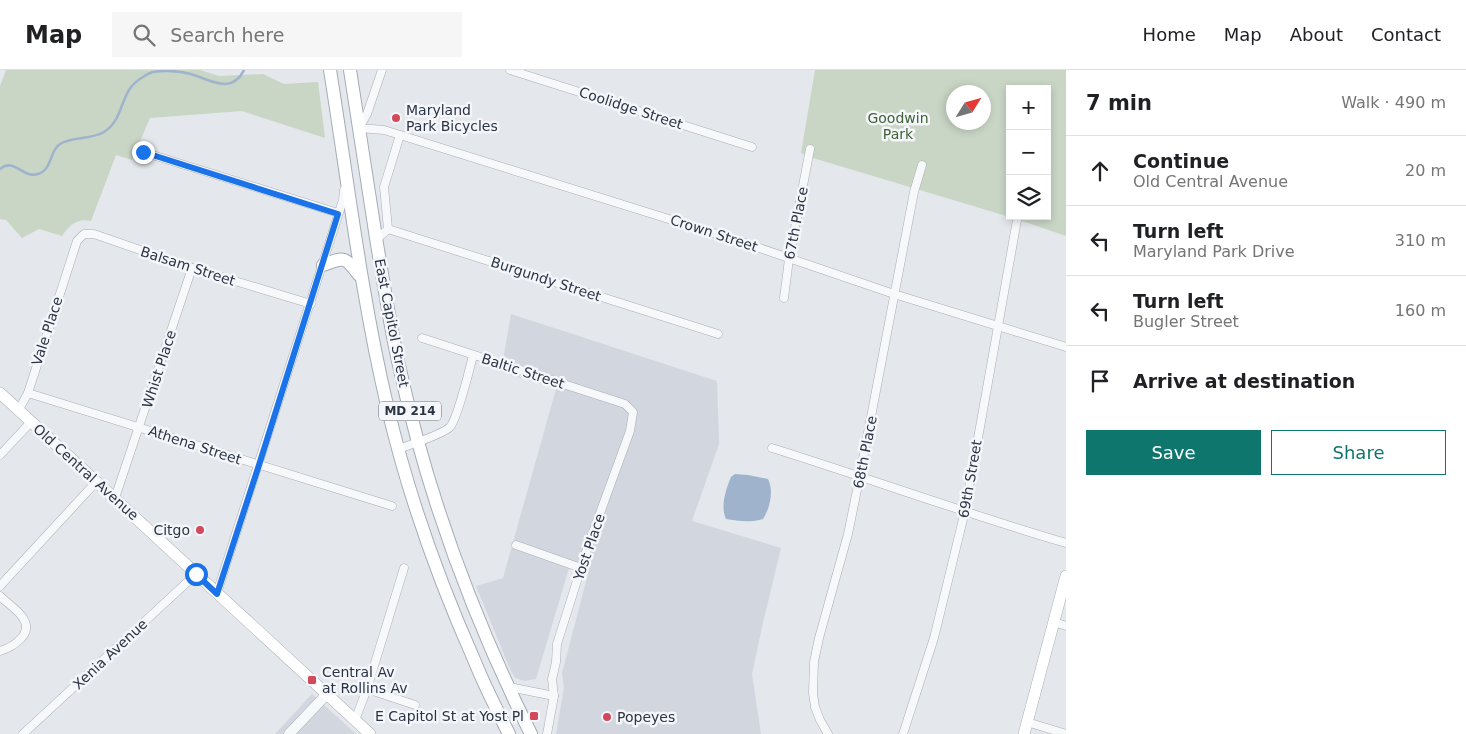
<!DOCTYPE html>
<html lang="en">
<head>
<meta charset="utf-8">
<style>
  body { margin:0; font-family:"DejaVu Sans",sans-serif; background:#f6f6f6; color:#202124 }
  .controls { position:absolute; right:15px; top:15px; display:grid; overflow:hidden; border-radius:0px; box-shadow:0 2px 8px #0003 }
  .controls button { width:45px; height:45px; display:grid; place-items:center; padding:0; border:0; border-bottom:1px solid #e0e0e0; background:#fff; color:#202124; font:25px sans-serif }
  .compass { position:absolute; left:946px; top:15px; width:45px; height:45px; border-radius:50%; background:#fff; box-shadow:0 2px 8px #0003; rotate:53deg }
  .stop { position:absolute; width:15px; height:15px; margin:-11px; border:4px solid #1a73e8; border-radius:50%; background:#fff }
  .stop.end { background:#1a73e8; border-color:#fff; box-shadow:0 1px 5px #0008 }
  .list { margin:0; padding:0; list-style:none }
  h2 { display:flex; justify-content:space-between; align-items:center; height:65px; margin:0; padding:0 20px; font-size:21px }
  h2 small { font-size:16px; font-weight:400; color:#757577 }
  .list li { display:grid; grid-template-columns:32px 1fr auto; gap:15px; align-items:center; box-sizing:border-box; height:70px; padding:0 20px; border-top:1px solid #e0e0e0 }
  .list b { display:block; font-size:19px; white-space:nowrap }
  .list p { margin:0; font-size:16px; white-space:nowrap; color:#757577 }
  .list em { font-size:16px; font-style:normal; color:#757577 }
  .actions { display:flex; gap:10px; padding:15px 20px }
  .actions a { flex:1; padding:11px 0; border:1px solid #0f766e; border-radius:0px; text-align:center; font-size:18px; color:#0f766e }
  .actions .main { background:#0f766e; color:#fff }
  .icon { flex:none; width:28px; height:28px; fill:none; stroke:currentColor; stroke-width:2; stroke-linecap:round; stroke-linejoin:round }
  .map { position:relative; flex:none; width:1066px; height:664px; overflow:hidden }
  header { display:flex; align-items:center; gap:30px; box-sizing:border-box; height:70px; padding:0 25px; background:#fff; border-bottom:1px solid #e0e0e0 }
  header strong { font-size:24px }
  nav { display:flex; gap:28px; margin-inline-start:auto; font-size:18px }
  .search { width:350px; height:45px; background:#f6f6f6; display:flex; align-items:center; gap:12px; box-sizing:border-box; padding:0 18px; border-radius:0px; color:#757577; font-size:19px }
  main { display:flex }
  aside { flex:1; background:#fff }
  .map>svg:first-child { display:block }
  .built { fill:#d2d6de }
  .green { fill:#c9d6c5; fill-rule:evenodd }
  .water { fill:#9fb4cc }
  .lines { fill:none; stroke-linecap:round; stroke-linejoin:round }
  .stream { stroke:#9fb4cc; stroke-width:2.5 }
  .minor-casing { stroke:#a9aeb7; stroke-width:9 }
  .tertiary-casing { stroke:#a9aeb7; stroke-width:11 }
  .secondary-casing { stroke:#a9aeb7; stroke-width:12 }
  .primary-casing { stroke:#a3abb8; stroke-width:14 }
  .minor { stroke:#f7f8fa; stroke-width:8 }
  .tertiary { stroke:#f7f8fa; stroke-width:10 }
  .secondary { stroke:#fff; stroke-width:11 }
  .primary { stroke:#fff; stroke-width:12 }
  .route { stroke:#1a73e8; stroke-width:6 }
  .poi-dot { fill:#d1495b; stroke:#f4f6f9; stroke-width:2 }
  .labels { text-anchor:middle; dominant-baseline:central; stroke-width:5; stroke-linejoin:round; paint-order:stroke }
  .shield { fill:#f4f6f9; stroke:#676e7b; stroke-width:1 }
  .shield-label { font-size:12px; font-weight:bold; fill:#2b3445 }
  .street-label { font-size:14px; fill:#2b3445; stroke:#f4f6f9 }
  .poi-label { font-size:14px; fill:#2b3445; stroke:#f4f6f9; text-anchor:start }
  .park-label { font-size:14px; fill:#3f6138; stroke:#f4f6f9 }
</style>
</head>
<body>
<header>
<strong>Map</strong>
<div class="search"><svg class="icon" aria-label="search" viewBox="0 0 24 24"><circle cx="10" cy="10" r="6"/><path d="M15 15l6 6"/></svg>Search here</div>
<nav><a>Home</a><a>Map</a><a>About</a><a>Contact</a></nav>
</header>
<main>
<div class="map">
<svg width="1066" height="664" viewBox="0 0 1066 664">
  <rect width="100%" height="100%" fill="#e4e7ec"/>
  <g class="built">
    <polygon points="511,244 717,311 719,374 692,451 781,478 762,557 752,604 761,664 556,664 564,618 562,603 588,504 569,498 536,609 525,611 515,608 510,599 476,516 503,508 556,319 501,302"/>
    <polygon points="312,624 356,664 275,664"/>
  </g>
  <g class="green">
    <path d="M6,0H200L219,6L263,4L284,14L318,12L325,68L242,41L150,48L132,90L116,85L91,151C77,148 70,155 62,166L39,159L22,168L6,150L0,149V16Z"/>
    <path d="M815,0H1066V166L1013,148L813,88L801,83ZM1010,19H1047V146H1010ZM954,22H984V52H954Z"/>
  </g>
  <path class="water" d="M735,404L748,405L768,409C774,421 770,438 763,449C751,453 737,451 726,449C720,436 726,419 731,407Z"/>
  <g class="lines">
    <path class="stream" d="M0,99C14,87 23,109 38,104C53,99 49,81 60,74C73,66 91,70 104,62C120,52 120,35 129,20C132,15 138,10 143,7C146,5 149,3 153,2C165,0 179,1 191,4C210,10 232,25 244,0"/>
    <g class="minor-casing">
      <g id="minor">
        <polyline points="382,0 367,44 359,58 384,60 739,171 894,224 1066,277"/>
        <polyline points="510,0 752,77"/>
        <polyline points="143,82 338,143"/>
        <polyline points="388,159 384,117 400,65"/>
        <polyline points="377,169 388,159 718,264"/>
        <polyline points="784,228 789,189 810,79"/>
        <polyline points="422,268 625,334 633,342 630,361 588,476 557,574 556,592 552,609 554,626 547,664"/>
        <polyline points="28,323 392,436"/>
        <polyline points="18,341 28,323 77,171 84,164 94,164 192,198 311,234"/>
        <path d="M772,378C871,409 967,444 1066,473"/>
        <path d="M399,379C411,374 442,365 450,357C458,348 469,300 473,286"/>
        <polyline points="0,385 31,352"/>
        <polyline points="115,428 192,198"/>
        <polyline points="516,475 581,498"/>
        <polyline points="0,516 97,411"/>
        <polyline points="217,523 343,130 344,120"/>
        <path d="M0,526C7,533 18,540 23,548C34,564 13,577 0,581"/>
        <polyline points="1054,552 1066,556"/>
        <polyline points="509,617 554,626"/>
        <polyline points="367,619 415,635"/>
        <polyline points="355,650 367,619 404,498"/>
        <polyline points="1027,652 1066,664"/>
        <polyline points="23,664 196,504"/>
        <polyline points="828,664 820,650 815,637 813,623 814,592 819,568 848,464 858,415 914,122 922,95"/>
        <polyline points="903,664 934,568 965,441 1017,150"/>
      </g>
    </g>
    <g class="tertiary-casing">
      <polyline id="tertiary" points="289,664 327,624"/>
    </g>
    <g class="secondary-casing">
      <g id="secondary">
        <polyline points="0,323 370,664"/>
        <polyline points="1024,664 1066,506"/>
      </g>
    </g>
    <g class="primary-casing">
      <g id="primary">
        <path d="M330,0C348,112 361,225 387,335C407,421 439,511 475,592C485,617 497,640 509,664"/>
        <path d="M350,0C359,56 367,112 376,168C383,209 389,250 398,291C426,420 472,546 531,664"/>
        <path d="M323,195C344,187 345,186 359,205"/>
      </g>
    </g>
    <use href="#minor" class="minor"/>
    <use href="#tertiary" class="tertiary"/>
    <use href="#secondary" class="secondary"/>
    <use href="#primary" class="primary"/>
  </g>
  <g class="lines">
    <polyline class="route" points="143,82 338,144 259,395 217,524 196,504"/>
  </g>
  <g class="poi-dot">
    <circle cx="396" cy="48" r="5"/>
    <circle cx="200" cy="460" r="5"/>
    <rect x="307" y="605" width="10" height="10" rx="2.5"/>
    <rect x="529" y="641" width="10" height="10" rx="2.5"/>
    <circle cx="607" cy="647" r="5"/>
  </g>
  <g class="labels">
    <rect class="shield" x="379" y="331.5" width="62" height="19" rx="4"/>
    <g class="shield-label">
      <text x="410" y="341">MD 214</text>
    </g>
    <g class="street-label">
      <text transform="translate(631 38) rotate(18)">Coolidge Street</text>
      <text transform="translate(796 153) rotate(-79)">67th Place</text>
      <text transform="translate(714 163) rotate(18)">Crown Street</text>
      <text transform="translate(188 196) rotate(18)">Balsam Street</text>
      <text transform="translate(546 209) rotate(18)">Burgundy Street</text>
      <text transform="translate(392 253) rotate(79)">East Capitol Street</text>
      <text transform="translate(47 261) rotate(-72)">Vale Place</text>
      <text transform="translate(159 299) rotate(-72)">Whist Place</text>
      <text transform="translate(523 301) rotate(18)">Baltic Street</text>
      <text transform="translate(195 375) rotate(18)">Athena Street</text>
      <text transform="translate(865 382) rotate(-79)">68th Place</text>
      <text transform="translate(86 402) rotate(42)">Old Central Avenue</text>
      <text transform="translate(970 409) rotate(-80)">69th Street</text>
      <text transform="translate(589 477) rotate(-71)">Yost Place</text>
      <text transform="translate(110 584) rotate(-43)">Xenia Avenue</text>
    </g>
    <g class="poi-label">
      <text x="406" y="40">Maryland<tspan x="406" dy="16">Park Bicycles</tspan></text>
      <text x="190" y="460" text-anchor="end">Citgo</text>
      <text x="322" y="602">Central Av<tspan x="322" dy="16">at Rollins Av</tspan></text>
      <text x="524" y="646" text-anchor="end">E Capitol St at Yost Pl</text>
      <text x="617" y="647">Popeyes</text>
    </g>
    <g class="park-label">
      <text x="898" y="48">Goodwin<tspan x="898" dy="16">Park</tspan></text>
    </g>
  </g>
</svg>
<div class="controls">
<button>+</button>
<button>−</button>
<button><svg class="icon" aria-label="layers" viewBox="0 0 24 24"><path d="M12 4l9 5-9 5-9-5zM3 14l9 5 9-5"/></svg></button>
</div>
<svg class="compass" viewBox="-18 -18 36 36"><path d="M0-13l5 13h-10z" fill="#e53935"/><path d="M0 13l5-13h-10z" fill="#757577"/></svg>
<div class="stop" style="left:196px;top:504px"></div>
<div class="stop end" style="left:143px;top:82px"></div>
</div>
<aside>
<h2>7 min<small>Walk · 490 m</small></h2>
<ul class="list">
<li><svg class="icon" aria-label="ahead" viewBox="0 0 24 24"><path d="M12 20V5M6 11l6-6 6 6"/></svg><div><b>Continue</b><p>Old Central Avenue</p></div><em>20 m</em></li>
<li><svg class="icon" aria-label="left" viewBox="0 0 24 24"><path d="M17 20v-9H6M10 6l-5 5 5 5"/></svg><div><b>Turn left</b><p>Maryland Park Drive</p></div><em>310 m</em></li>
<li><svg class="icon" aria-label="left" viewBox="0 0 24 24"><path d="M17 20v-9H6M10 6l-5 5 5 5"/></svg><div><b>Turn left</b><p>Bugler Street</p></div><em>160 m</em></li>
<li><svg class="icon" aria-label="arrive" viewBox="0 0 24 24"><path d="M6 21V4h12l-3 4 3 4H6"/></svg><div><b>Arrive at destination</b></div></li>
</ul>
<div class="actions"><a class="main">Save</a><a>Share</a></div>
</aside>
</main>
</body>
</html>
